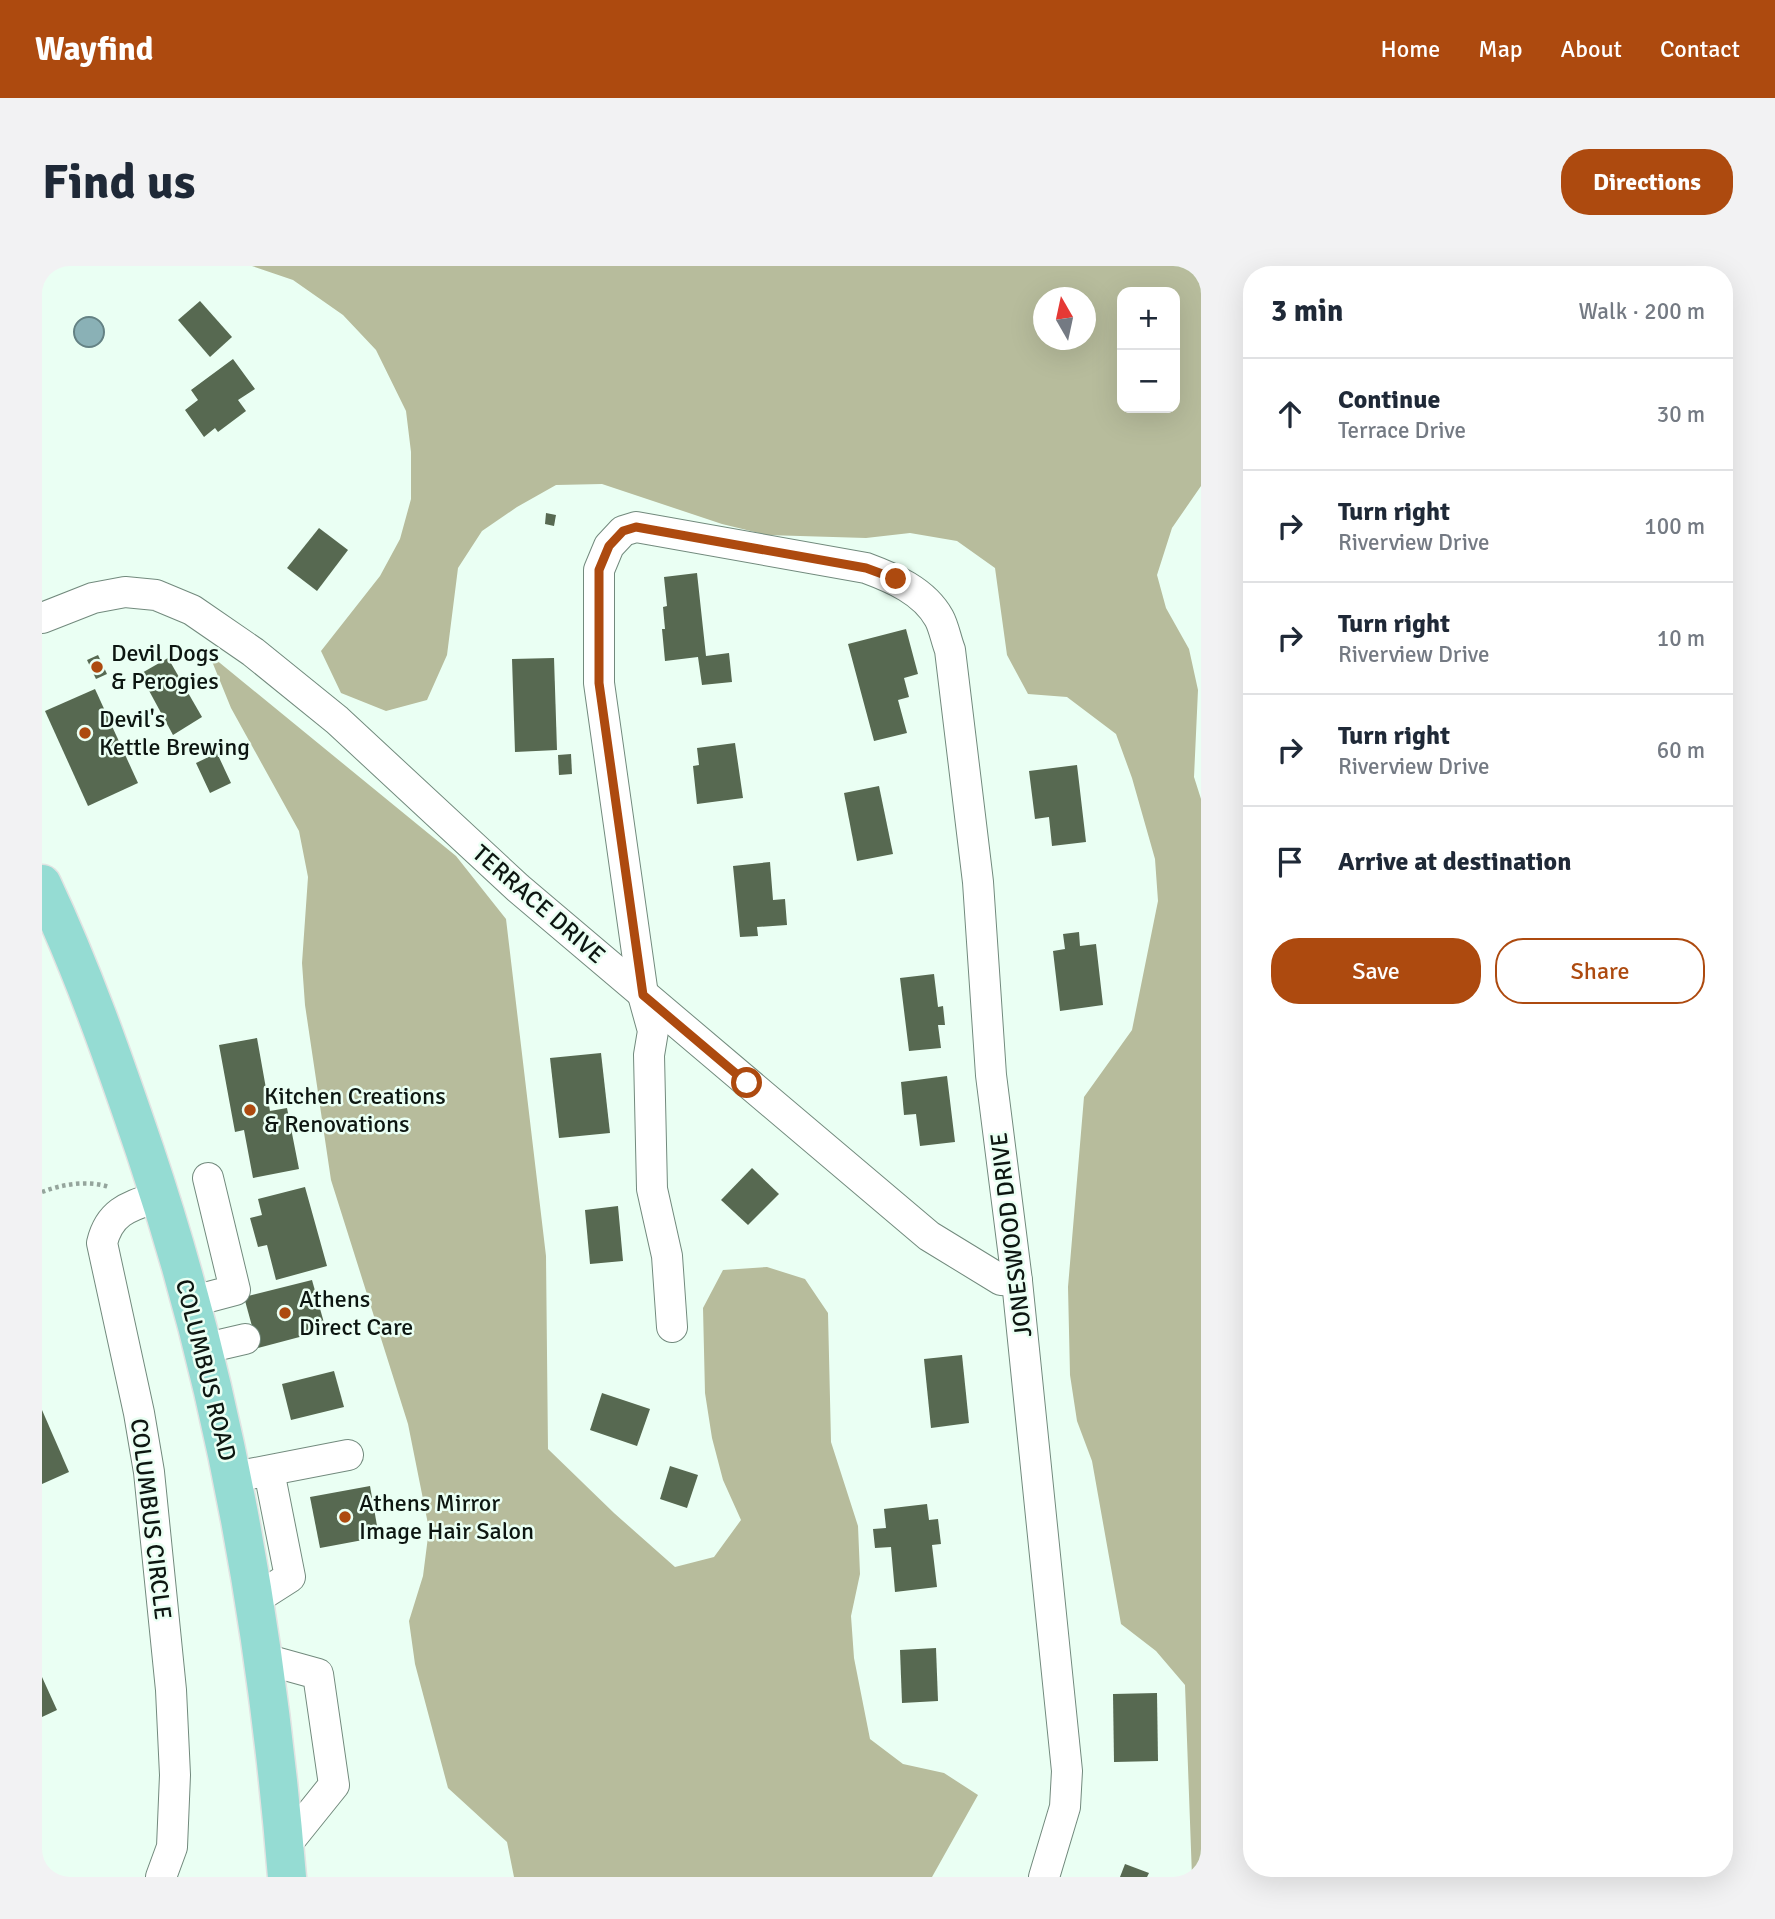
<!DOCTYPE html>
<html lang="en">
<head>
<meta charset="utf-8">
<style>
  body { margin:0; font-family:Signika,sans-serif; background:#f2f2f3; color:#1f2937 }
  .controls { position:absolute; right:21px; top:21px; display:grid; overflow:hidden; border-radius:14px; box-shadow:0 7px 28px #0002 }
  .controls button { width:63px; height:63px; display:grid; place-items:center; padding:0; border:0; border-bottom:2px solid #e0e1e3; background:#fff; color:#1f2937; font:35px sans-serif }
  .compass { position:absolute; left:991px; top:21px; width:63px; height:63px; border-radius:50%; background:#fff; box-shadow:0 7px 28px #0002; rotate:351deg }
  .stop { position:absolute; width:21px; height:21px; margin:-16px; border:5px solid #ad4a0f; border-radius:50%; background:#fff }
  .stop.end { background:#ad4a0f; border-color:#fff; box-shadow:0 2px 7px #0008 }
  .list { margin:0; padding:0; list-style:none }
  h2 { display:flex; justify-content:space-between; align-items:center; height:91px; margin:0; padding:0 28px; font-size:30px }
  h2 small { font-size:23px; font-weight:400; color:#747a83 }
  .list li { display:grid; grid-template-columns:46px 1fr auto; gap:21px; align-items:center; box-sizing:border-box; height:112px; padding:0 28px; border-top:2px solid #e0e1e3 }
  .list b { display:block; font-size:26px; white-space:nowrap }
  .list p { margin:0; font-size:23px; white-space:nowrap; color:#747a83 }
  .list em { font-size:23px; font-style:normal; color:#747a83 }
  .actions { display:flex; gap:14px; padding:21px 28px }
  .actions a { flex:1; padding:16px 0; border:2px solid #ad4a0f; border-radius:28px; text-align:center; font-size:24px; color:#ad4a0f }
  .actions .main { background:#ad4a0f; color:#fff }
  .icon { flex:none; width:38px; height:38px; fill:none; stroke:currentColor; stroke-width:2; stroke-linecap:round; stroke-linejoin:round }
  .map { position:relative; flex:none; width:1159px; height:1611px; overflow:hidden; border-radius:28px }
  header { display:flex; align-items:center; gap:42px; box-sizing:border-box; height:98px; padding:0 35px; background:#ad4a0f; color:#fff }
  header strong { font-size:33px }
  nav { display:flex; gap:38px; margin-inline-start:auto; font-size:24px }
  .intro { display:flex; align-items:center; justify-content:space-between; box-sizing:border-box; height:168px; padding:0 42px }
  h1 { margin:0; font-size:49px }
  .button { padding:18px 32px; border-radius:28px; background:#ad4a0f; color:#fff; font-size:24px; font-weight:700 }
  main { display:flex; gap:42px; padding:0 42px }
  aside { flex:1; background:#fff; border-radius:28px; box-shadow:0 7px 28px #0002 }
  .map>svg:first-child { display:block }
  .forest { fill:#b7bc9c; fill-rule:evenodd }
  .water { fill:#8ab1b6; stroke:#648284; stroke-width:2 }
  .building { fill:#576951 }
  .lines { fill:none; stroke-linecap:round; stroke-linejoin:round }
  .minor-casing { stroke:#728a7d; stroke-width:32 }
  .major-casing { stroke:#e2e3e2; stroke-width:41 }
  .path { stroke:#95a59c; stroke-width:4.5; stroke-dasharray:3.5 3.5; stroke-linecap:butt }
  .minor { stroke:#fff; stroke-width:30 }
  .major { stroke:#95dcd3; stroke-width:38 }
  .route { stroke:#ad4a0f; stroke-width:9 }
  .poi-dot { fill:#ad4a0f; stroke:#eafff3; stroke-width:2.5 }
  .labels { text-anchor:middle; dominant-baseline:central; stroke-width:5; stroke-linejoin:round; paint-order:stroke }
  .poi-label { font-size:24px; fill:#0d1611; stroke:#eafff3; text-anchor:start }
  .street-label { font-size:24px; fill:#0d1611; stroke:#eafff3 }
</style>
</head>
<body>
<header>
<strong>Wayfind</strong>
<nav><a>Home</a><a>Map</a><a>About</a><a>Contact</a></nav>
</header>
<div class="intro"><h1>Find us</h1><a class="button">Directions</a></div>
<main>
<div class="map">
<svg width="1159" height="1611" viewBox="0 0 1159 1611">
  <rect width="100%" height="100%" fill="#eafff3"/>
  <g class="forest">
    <path d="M210,0H1159V220L1130,262L1115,309L1124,342L1147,383L1156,424L1152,511L1159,533V1611H1150L1143,1419L1114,1385L1079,1358L1050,1195L1035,1155L1028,1109L1026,1021L1042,831L1090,764L1116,635L1113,593L1090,512L1074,468L1025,431L986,428L965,389L953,302L915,275L868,267L824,272L725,269L680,258L560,218L514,219L475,241L440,265L416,302L405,389L385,434L344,445L299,427L279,385L338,310L358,273L369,233V186L364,145L334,84L301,49L251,14ZM1080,26H1133V142H1080ZM1002,32H1044V74H1002Z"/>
    <polygon points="167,388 414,590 464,653 504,990 506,1183 572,1247 633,1301 672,1291 699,1254 681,1214 670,1172 663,1127 661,1042 681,1004 725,1001 763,1013 786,1047 789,1176 816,1260 818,1308 809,1350 812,1392 828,1473 861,1498 902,1507 936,1529 890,1611 472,1611 465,1576 406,1522 373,1398 367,1355 381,1310 387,1263 366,1158 289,914 263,739 260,697 266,611 257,565 189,442"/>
  </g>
  <circle class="water" cx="47" cy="66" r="15"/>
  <g class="building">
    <polygon points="158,35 190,71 168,91 136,54"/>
    <polygon points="191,93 213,123 196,134 204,145 176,166 173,162 162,171 143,144 156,134 149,124"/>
    <polygon points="504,247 514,249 512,260 503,258"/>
    <polygon points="277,262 306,284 275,325 245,302"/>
    <polygon points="655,307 664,390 687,387 690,416 660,419 656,391 623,395 620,363 623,363 621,341 625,340 622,311"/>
    <polygon points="864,363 876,408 862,412 867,431 856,434 865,467 832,475 806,378"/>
    <polygon points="56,389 65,408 54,413 45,394"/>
    <polygon points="126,392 160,451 131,469 98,408"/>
    <polygon points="512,392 515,484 473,486 470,393"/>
    <polygon points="53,423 96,517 46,540 3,445"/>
    <polygon points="693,477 701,532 655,538 651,500 657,499 655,482"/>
    <polygon points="175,487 189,517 168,527 154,497"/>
    <polygon points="529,488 530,508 517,509 516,489"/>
    <polygon points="1035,499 1044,576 1010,580 1007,551 993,553 987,505"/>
    <polygon points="837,520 851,588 815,595 802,527"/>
    <polygon points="728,596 731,634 743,633 745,659 715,661 716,670 698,671 691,600"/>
    <polygon points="1037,666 1038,680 1054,678 1061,739 1018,745 1011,685 1023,683 1021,668"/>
    <polygon points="892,708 896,741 901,740 903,759 896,759 899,782 867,785 858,712"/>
    <polygon points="215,772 228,845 245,842 257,903 211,912 202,864 193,866 177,779"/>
    <polygon points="559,787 568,867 517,872 508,792"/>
    <polygon points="905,810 913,876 878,880 874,848 862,849 859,816"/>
    <polygon points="710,902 737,928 706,959 679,934"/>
    <polygon points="263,921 285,1000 234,1014 225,979 216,981 208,952 220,949 216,933"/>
    <polygon points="576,940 581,995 548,998 543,944"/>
    <polygon points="270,1014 284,1064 216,1082 202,1031"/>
    <polygon points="920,1089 927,1157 889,1162 882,1093"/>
    <polygon points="292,1105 302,1141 249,1154 240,1118"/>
    <polygon points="560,1127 608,1143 595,1180 548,1164"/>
    <polygon points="0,1144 27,1206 0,1218"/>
    <polygon points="628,1200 656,1209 645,1242 618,1233"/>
    <polygon points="328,1220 337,1271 278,1282 268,1231"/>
    <polygon points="885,1238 887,1254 896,1253 899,1278 890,1279 895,1321 853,1326 849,1281 833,1282 831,1263 844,1262 842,1243"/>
    <polygon points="894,1382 896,1435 860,1437 858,1384"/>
    <polygon points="0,1411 15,1444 0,1451"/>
    <polygon points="1115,1427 1116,1495 1072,1496 1071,1428"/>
    <polygon points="1083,1598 1107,1607 1105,1611 1078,1611"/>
  </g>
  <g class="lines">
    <g class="minor-casing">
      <g id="minor">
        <polyline points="0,352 51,332 83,326 114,329 150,344 211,386 295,454 476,622 887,970 959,1014 975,1015"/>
        <path d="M118,930C89,940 68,944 60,977L97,1147L107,1206L129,1424L133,1509L130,1581L119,1611"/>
        <polyline points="148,1036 193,1024 166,912"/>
        <path d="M630,1061L625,990L610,923L607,789L611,765L601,729L557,417V304L567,280L581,265L594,261L824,302C851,312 882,325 897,352C902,361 904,374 908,384L936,616L949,809L975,1015L1025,1505L1023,1541L1002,1611"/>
        <polyline points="160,1083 203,1073"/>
        <polyline points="208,1208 306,1189"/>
        <polyline points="212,1334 248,1311 227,1205"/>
        <polyline points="222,1393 276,1408 292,1519 243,1580"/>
      </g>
    </g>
    <g class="major-casing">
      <path id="major" d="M0,618C41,705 72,794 103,885C182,1119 225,1365 245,1611"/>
    </g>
    <path class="path" d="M0,926C20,918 47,914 67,921"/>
    <use href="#minor" class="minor"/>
    <use href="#major" class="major"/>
  </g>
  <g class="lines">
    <polyline class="route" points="705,817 601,729 557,417 557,304 567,280 581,265 594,261 824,302 854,313"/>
  </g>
  <g class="poi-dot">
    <circle cx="55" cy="401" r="7"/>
    <circle cx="43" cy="467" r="7"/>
    <circle cx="208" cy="844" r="7"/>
    <circle cx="243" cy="1047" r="7"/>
    <circle cx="303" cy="1251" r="7"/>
  </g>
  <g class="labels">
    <g class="poi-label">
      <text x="69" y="387">Devil Dogs<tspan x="69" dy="28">&amp; Perogies</tspan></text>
      <text x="57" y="453">Devil's<tspan x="57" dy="28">Kettle Brewing</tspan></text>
      <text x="222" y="830">Kitchen Creations<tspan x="222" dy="28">&amp; Renovations</tspan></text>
      <text x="257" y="1033">Athens<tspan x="257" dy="28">Direct Care</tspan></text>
      <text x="317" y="1237">Athens Mirror<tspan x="317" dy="28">Image Hair Salon</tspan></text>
    </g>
    <g class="street-label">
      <text transform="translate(497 638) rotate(41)">TERRACE DRIVE</text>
      <text transform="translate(969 969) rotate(-97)">JONESWOOD DRIVE</text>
      <text transform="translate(164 1104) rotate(76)">COLUMBUS ROAD</text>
      <text transform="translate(109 1253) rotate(83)">COLUMBUS CIRCLE</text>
    </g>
  </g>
</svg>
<div class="controls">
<button>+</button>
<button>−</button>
</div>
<svg class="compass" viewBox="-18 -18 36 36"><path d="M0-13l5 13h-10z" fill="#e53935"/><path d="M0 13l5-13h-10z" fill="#747a83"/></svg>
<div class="stop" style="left:705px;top:817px"></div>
<div class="stop end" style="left:854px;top:313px"></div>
</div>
<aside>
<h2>3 min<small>Walk · 200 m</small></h2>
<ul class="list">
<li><svg class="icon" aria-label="ahead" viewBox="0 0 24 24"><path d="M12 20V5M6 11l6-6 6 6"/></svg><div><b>Continue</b><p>Terrace Drive</p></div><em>30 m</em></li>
<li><svg class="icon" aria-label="right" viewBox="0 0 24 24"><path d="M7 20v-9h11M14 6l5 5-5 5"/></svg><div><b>Turn right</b><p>Riverview Drive</p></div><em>100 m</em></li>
<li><svg class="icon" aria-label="right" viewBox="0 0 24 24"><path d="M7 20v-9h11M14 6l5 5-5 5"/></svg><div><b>Turn right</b><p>Riverview Drive</p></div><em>10 m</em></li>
<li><svg class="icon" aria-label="right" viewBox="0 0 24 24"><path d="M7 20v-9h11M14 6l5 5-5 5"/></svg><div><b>Turn right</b><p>Riverview Drive</p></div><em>60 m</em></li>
<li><svg class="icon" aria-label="arrive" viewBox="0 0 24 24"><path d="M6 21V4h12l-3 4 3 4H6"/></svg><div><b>Arrive at destination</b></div></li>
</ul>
<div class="actions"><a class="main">Save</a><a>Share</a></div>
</aside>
</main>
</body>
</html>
